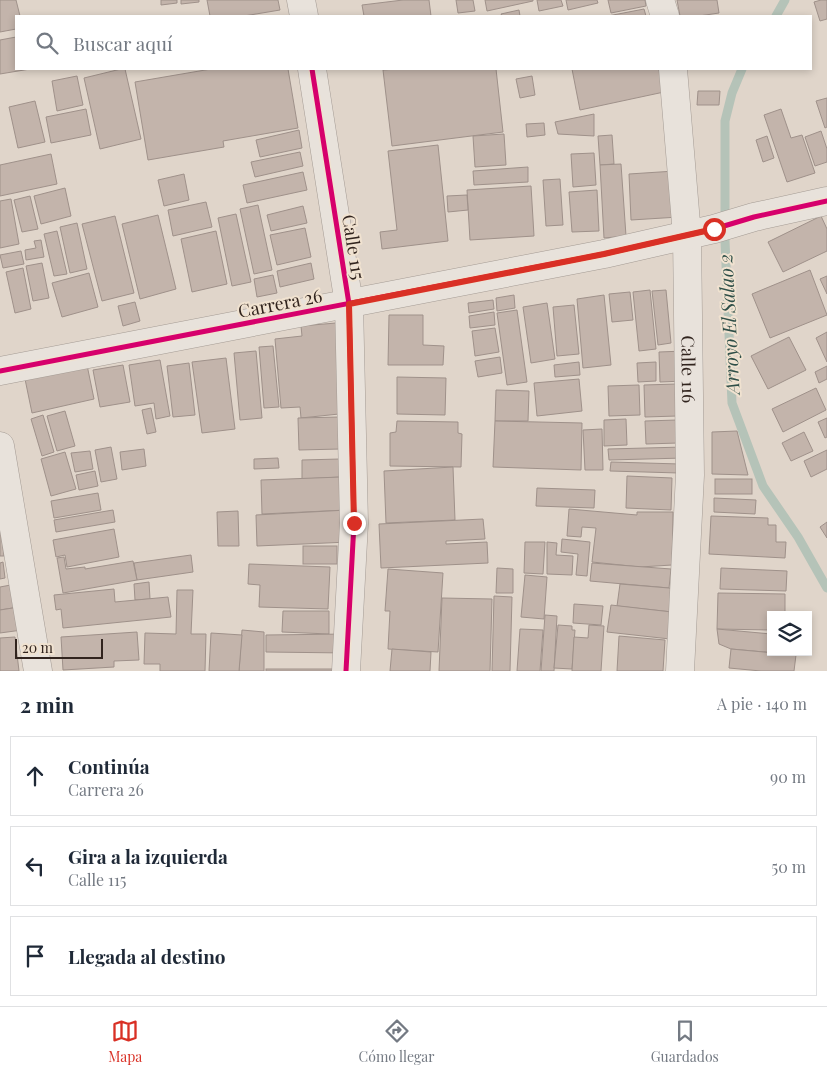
<!DOCTYPE html>
<html lang="es">
<head>
<meta charset="utf-8">
<style>
  body { margin:0; font-family:"Playfair Display",serif; background:#f6f6f7; color:#1f2937 }
  .controls { position:absolute; right:15px; bottom:15px; display:grid; overflow:hidden; border-radius:0px; box-shadow:0 2px 8px #0003 }
  .controls button { width:45px; height:45px; display:grid; place-items:center; padding:0; border:0; border-bottom:1px solid #e0e1e3; background:#fff; color:#1f2937; font:25px sans-serif }
  .scale { position:absolute; left:15px; bottom:12px; width:88px; box-sizing:border-box; padding-left:5px; border:2px solid #31241e; border-top:0; font-size:14px; line-height:18px; white-space:nowrap; color:#31241e; -webkit-text-stroke:4px #f0e2d0; paint-order:stroke }
  .stop { position:absolute; width:15px; height:15px; margin:-11px; border:4px solid #d93025; border-radius:50%; background:#fff }
  .stop.end { background:#d93025; border-color:#fff; box-shadow:0 1px 5px #0008 }
  .list { margin:0; padding:0; list-style:none }
  h2 { display:flex; justify-content:space-between; align-items:center; height:65px; margin:0; padding:0 20px; font-size:21px }
  h2 small { font-size:16px; font-weight:400; color:#747a83 }
  .list li { display:grid; grid-template-columns:32px 1fr auto; gap:15px; align-items:center; box-sizing:border-box; height:80px; margin:0 10px 10px; padding:0 10px; border:1px solid #e0e1e3; border-radius:0px }
  .list b { display:block; font-size:19px; white-space:nowrap }
  .list p { margin:0; font-size:16px; white-space:nowrap; color:#747a83 }
  .list em { font-size:16px; font-style:normal; color:#747a83 }
  .icon { flex:none; width:28px; height:28px; fill:none; stroke:currentColor; stroke-width:2; stroke-linecap:round; stroke-linejoin:round }
  .map { position:relative; flex:none; width:827px; height:671px; overflow:hidden }
  .search { position:absolute; background:#fff; box-shadow:0 2px 8px #0003; left:15px; right:15px; top:15px; height:55px; display:flex; align-items:center; gap:12px; box-sizing:border-box; padding:0 18px; border-radius:0px; color:#747a83; font-size:19px }
  .sheet { height:335px; background:#fff }
  nav { display:flex; justify-content:space-around; align-items:center; box-sizing:border-box; height:70px; border-top:1px solid #e0e1e3; background:#fff; font-size:14px; color:#747a83 }
  nav a { display:grid; justify-items:center; gap:2px }
  nav .on { color:#d93025 }
  .map>svg:first-child { display:block }
  .lines { fill:none; stroke-linecap:round; stroke-linejoin:round }
  .stream { stroke:#b5c3b8; stroke-width:9 }
  .building { fill:#c3b4ab; stroke:#9f918a }
  .minor-casing { stroke:#a49b94; stroke-width:29 }
  .minor { stroke:#e8e2db; stroke-width:28 }
  .cycleway-casing { stroke:#f0e2d0; stroke-width:8 }
  .cycleway { stroke:#d6006c; stroke-width:5 }
  .route { stroke:#d93025; stroke-width:6 }
  .labels { text-anchor:middle; dominant-baseline:central; stroke-width:4; stroke-linejoin:round; paint-order:stroke }
  .street-label { font-size:18px; fill:#31241e; stroke:#f0e2d0 }
  .water-label { font-size:19px; font-style:italic; fill:#2f4f48; stroke:#f0e2d0 }
</style>
</head>
<body>
<div class="map">
<svg width="827" height="671" viewBox="0 0 827 671">
  <rect width="100%" height="100%" fill="#e0d5ca"/>
  <g class="lines">
    <g class="stream">
      <polyline points="776,16 785,0"/>
      <polyline points="742,69 732,93 725,121 725,241 732,403 763,486 798,537 827,588"/>
    </g>
  </g>
  <g class="building">
    <polygon points="0,0 16,0 20,16 16,16 16,29 0,32"/>
    <polygon points="161,0 177,0 177,3 161,5"/>
    <polygon points="181,0 199,0 199,2 181,4"/>
    <polygon points="207,0 278,0 280,10 244,16 210,16"/>
    <polygon points="403,0 429,0 431,16 364,16 362,5"/>
    <polygon points="456,0 473,0 475,11 458,13"/>
    <polygon points="485,0 533,0 533,1 487,11"/>
    <polygon points="537,0 561,0 563,6 539,11"/>
    <polygon points="566,0 597,0 598,3 568,10"/>
    <polygon points="608,0 645,0 646,6 611,13"/>
    <polygon points="677,0 717,0 719,13 699,16 680,16"/>
    <polygon points="821,0 827,0 827,19 820,21 814,2"/>
    <polygon points="644,9 646,16 608,16"/>
    <polygon points="519,10 520,16 502,16 501,14"/>
    <polygon points="16,37 16,69 30,69 0,74 0,40"/>
    <polygon points="121,69 125,69 141,139 100,149 84,78"/>
    <polygon points="211,69 288,69 298,128 223,141 224,147 148,160 135,82"/>
    <polygon points="397,69 496,69 503,132 392,146 383,70"/>
    <polygon points="572,69 659,69 664,92 580,110"/>
    <polygon points="77,76 83,105 57,111 52,81"/>
    <polygon points="532,76 535,95 520,98 516,79"/>
    <polygon points="698,91 720,91 719,105 697,105"/>
    <polygon points="827,98 827,127 825,128 816,101"/>
    <polygon points="35,101 45,142 18,148 9,107"/>
    <polygon points="86,109 91,135 51,143 46,117"/>
    <polygon points="781,109 791,138 802,135 815,173 787,182 764,115"/>
    <polygon points="594,114 594,136 558,134 555,122"/>
    <polygon points="544,123 545,135 527,137 526,124"/>
    <polygon points="299,130 302,148 260,157 256,140"/>
    <polygon points="821,131 827,149 827,162 815,166 805,137"/>
    <polygon points="504,134 506,165 475,167 473,136"/>
    <polygon points="612,135 614,164 600,165 598,136"/>
    <polygon points="767,136 774,158 763,162 756,140"/>
    <polygon points="438,145 448,241 382,249 380,232 397,230 388,151"/>
    <polygon points="300,152 303,166 255,177 251,162"/>
    <polygon points="594,153 596,185 573,187 571,154"/>
    <polygon points="51,154 57,184 0,196 0,165"/>
    <polygon points="621,164 626,236 604,238 600,165"/>
    <polygon points="528,167 528,182 474,185 473,171"/>
    <polygon points="675,171 679,217 631,220 629,174"/>
    <polygon points="303,172 307,190 247,203 243,185"/>
    <polygon points="184,174 189,200 164,206 158,180"/>
    <polygon points="560,179 563,225 546,226 543,180"/>
    <polygon points="531,186 534,236 470,240 467,190"/>
    <polygon points="65,188 71,216 41,224 34,196"/>
    <polygon points="597,190 599,231 572,232 569,192"/>
    <polygon points="467,195 468,210 448,212 447,196"/>
    <polygon points="30,196 38,229 22,232 14,200"/>
    <polygon points="11,199 19,244 0,248 0,201"/>
    <polygon points="206,202 212,227 173,236 168,210"/>
    <polygon points="258,205 272,270 254,274 240,209"/>
    <polygon points="303,206 307,223 271,231 267,215"/>
    <polygon points="236,214 251,282 232,286 218,218"/>
    <polygon points="158,215 176,289 140,299 122,224"/>
    <polygon points="115,216 134,293 102,301 82,224"/>
    <polygon points="821,216 827,229 827,251 783,272 768,242"/>
    <polygon points="77,223 87,269 70,273 60,227"/>
    <polygon points="305,228 311,257 277,265 270,235"/>
    <polygon points="57,231 67,274 54,276 44,234"/>
    <polygon points="216,231 227,284 192,292 181,239"/>
    <polygon points="41,240 44,257 26,260 25,250 36,248 34,241"/>
    <polygon points="21,251 24,264 3,268 0,255"/>
    <polygon points="42,263 49,298 33,301 26,266"/>
    <polygon points="311,263 314,279 280,287 277,271"/>
    <polygon points="23,268 31,309 15,313 6,272"/>
    <polygon points="810,270 827,315 770,338 752,294"/>
    <polygon points="89,273 98,307 62,317 52,283"/>
    <polygon points="273,275 277,293 257,297 254,279"/>
    <polygon points="827,276 827,294 820,279"/>
    <polygon points="650,290 656,349 639,351 633,292"/>
    <polygon points="666,290 671,343 658,345 652,291"/>
    <polygon points="630,292 633,320 612,322 609,294"/>
    <polygon points="514,295 515,308 497,311 496,298"/>
    <polygon points="604,295 611,365 583,368 577,299"/>
    <polygon points="493,300 494,309 469,313 468,303"/>
    <polygon points="135,302 140,321 123,326 118,306"/>
    <polygon points="547,303 555,359 531,363 523,307"/>
    <polygon points="574,305 579,354 557,356 553,307"/>
    <polygon points="517,310 527,382 507,385 497,313"/>
    <polygon points="494,312 495,325 470,328 469,316"/>
    <polygon points="389,315 423,315 423,345 444,346 443,365 388,365"/>
    <polygon points="336,323 339,414 301,418 300,407 281,408 275,339 302,336 301,326"/>
    <polygon points="495,328 499,352 475,356 472,331"/>
    <polygon points="827,332 827,362 816,338"/>
    <polygon points="789,337 806,370 768,389 751,356"/>
    <polygon points="273,346 279,407 264,408 259,347"/>
    <polygon points="256,351 262,418 240,420 234,353"/>
    <polygon points="684,351 684,381 660,382 659,352"/>
    <polygon points="500,357 502,373 478,377 475,361"/>
    <polygon points="226,358 235,429 202,433 192,362"/>
    <polygon points="160,360 170,416 156,419 154,403 135,406 129,365"/>
    <polygon points="579,362 580,375 555,377 554,365"/>
    <polygon points="656,362 656,381 638,382 637,363"/>
    <polygon points="189,363 195,415 173,417 167,366"/>
    <polygon points="87,365 94,399 32,413 25,379"/>
    <polygon points="123,365 130,402 100,407 93,370"/>
    <polygon points="827,366 827,379 819,383 815,372"/>
    <polygon points="397,377 446,378 445,415 397,414"/>
    <polygon points="579,379 582,411 537,416 534,383"/>
    <polygon points="677,384 677,416 645,417 644,385"/>
    <polygon points="639,385 640,415 609,416 608,386"/>
    <polygon points="816,388 826,410 783,432 772,409"/>
    <polygon points="496,390 529,391 528,421 495,421"/>
    <polygon points="151,408 156,432 147,434 142,410"/>
    <polygon points="65,411 75,446 57,451 47,416"/>
    <polygon points="43,415 54,452 42,456 31,419"/>
    <polygon points="339,417 340,449 299,450 298,418"/>
    <polygon points="827,418 827,437 825,438 818,422"/>
    <polygon points="626,419 627,445 604,446 604,420"/>
    <polygon points="677,420 678,443 646,444 645,421"/>
    <polygon points="397,421 458,422 458,433 462,434 461,467 390,466 390,433 396,432"/>
    <polygon points="495,421 582,423 581,470 493,467"/>
    <polygon points="602,429 603,470 585,470 583,430"/>
    <polygon points="737,431 748,475 712,474 712,432"/>
    <polygon points="804,432 813,451 791,461 782,443"/>
    <polygon points="111,447 117,479 101,482 95,450"/>
    <polygon points="684,447 684,458 609,460 608,449"/>
    <polygon points="144,449 146,466 122,470 120,452"/>
    <polygon points="827,450 827,469 811,477 804,461"/>
    <polygon points="90,451 93,469 75,472 71,453"/>
    <polygon points="65,452 76,489 51,496 41,459"/>
    <polygon points="278,458 279,468 254,469 254,459"/>
    <polygon points="340,459 341,477 302,479 302,460"/>
    <polygon points="611,462 680,464 679,473 610,471"/>
    <polygon points="453,467 455,520 386,523 384,471"/>
    <polygon points="95,471 98,486 79,490 76,475"/>
    <polygon points="627,476 672,478 671,510 626,508"/>
    <polygon points="341,477 347,510 262,514 261,480"/>
    <rect x="715" y="479" width="37" height="15"/>
    <polygon points="537,488 595,490 594,508 536,506"/>
    <polygon points="98,493 101,510 54,518 51,501"/>
    <polygon points="714,498 756,500 755,514 714,512"/>
    <polygon points="569,509 637,515 637,512 673,512 672,565 640,567 592,562 596,528 582,527 581,537 567,536"/>
    <polygon points="113,510 115,522 56,532 54,520"/>
    <polygon points="347,510 349,542 257,546 256,515"/>
    <polygon points="238,511 239,546 218,546 217,512"/>
    <polygon points="711,516 768,518 768,525 776,525 776,542 786,542 785,558 709,554"/>
    <polygon points="483,519 485,539 446,541 446,544 487,542 488,563 381,568 379,524"/>
    <polygon points="0,521 4,556 0,556"/>
    <polygon points="827,522 827,538 820,527"/>
    <polygon points="114,529 119,557 67,567 65,555 56,557 53,540"/>
    <polygon points="562,539 590,542 587,576 576,575 578,554 561,552"/>
    <polygon points="525,542 545,542 543,574 524,573"/>
    <polygon points="547,542 557,543 556,555 573,556 572,575 547,574"/>
    <rect x="303" y="546" width="34" height="18"/>
    <polygon points="191,555 193,572 137,580 134,563"/>
    <polygon points="64,557 66,569 85,567 85,569 133,561 137,580 63,593 57,558"/>
    <polygon points="3,562 5,578 0,579 0,563"/>
    <polygon points="592,563 671,569 669,588 590,581"/>
    <polygon points="249,564 330,567 328,609 259,607 260,585 248,584"/>
    <polygon points="497,568 513,569 513,593 496,593"/>
    <polygon points="721,568 787,571 786,591 720,589"/>
    <polygon points="388,569 443,573 438,652 388,649 390,611 385,611"/>
    <polygon points="525,575 547,577 544,619 521,617"/>
    <polygon points="149,582 150,599 135,600 134,584"/>
    <polygon points="16,584 19,607 0,610 0,587"/>
    <polygon points="620,584 669,588 674,590 672,612 617,606"/>
    <polygon points="114,589 115,602 168,597 171,617 63,628 61,609 56,610 54,595"/>
    <polygon points="177,590 193,590 191,634 206,634 205,671 160,671 160,664 144,664 145,633 176,634"/>
    <polygon points="718,593 785,594 785,613 771,612 770,630 717,629"/>
    <polygon points="494,596 512,597 510,671 492,671"/>
    <polygon points="442,598 492,599 490,671 439,671"/>
    <polygon points="574,604 603,606 601,625 573,623"/>
    <polygon points="611,605 672,612 670,639 607,632"/>
    <polygon points="19,607 22,630 0,633 0,610"/>
    <polygon points="283,611 329,611 329,634 282,632"/>
    <polygon points="545,615 557,616 554,671 541,671"/>
    <polygon points="558,625 572,626 572,630 575,630 572,669 554,668"/>
    <polygon points="589,625 604,626 601,671 572,671 574,637 588,638"/>
    <polygon points="520,629 543,630 540,671 517,671"/>
    <polygon points="717,629 771,634 771,652 799,652 798,655 731,649 719,644"/>
    <polygon points="242,630 264,632 264,671 239,671"/>
    <polygon points="137,632 139,660 114,661 114,667 63,670 61,637"/>
    <polygon points="211,633 242,635 239,671 209,671"/>
    <polygon points="347,634 347,653 266,652 266,635"/>
    <polygon points="619,636 665,640 663,671 617,671"/>
    <polygon points="15,637 19,671 0,671 0,638"/>
    <polygon points="392,649 431,652 430,671 390,671"/>
    <polygon points="731,649 796,655 794,671 761,671 729,668"/>
    <rect x="266" y="669" width="76" height="2"/>
  </g>
  <g class="lines">
    <g class="minor-casing">
      <g id="minor">
        <polyline points="301,0 304,16"/>
        <polyline points="660,0 665,16"/>
        <polyline points="312,69 349,304 354,523 346,671"/>
        <path id="s1" d="M673,69L687,235L690,475L680,671"/>
        <polyline points="0,371 604,254 714,229 754,217 827,201"/>
        <polyline points="0,446 38,671"/>
      </g>
    </g>
    <use href="#minor" class="minor"/>
    <g class="cycleway-casing">
      <g id="cycleway">
        <polyline points="312,69 349,304 354,523 346,671"/>
        <polyline points="0,371 604,254 714,229 754,217 827,201"/>
      </g>
    </g>
    <use href="#cycleway" class="cycleway"/>
  </g>
  <g class="lines">
    <polyline class="route" points="354,523 349,304 604,254 714,229"/>
  </g>
  <g class="labels">
    <g class="street-label">
      <text transform="translate(354 247) rotate(81)">Calle 115</text>
      <text transform="translate(280 303) rotate(-11)">Carrera 26</text>
      <text stroke="none"><textPath href="#s1" startOffset="301">Calle 116</textPath></text>
    </g>
    <g class="water-label">
      <text transform="translate(728 324) rotate(-93)">Arroyo El Salao 2</text>
    </g>
  </g>
</svg>
<div class="controls">
<button><svg class="icon" aria-label="layers" viewBox="0 0 24 24"><path d="M12 4l9 5-9 5-9-5zM3 14l9 5 9-5"/></svg></button>
</div>
<div class="scale">20 m</div>
<div class="stop" style="left:714px;top:229px"></div>
<div class="stop end" style="left:354px;top:523px"></div>
<div class="search"><svg class="icon" aria-label="search" viewBox="0 0 24 24"><circle cx="10" cy="10" r="6"/><path d="M15 15l6 6"/></svg>Buscar aquí</div>
</div>
<section class="sheet">
<h2>2 min<small>A pie · 140 m</small></h2>
<ul class="list">
<li><svg class="icon" aria-label="ahead" viewBox="0 0 24 24"><path d="M12 20V5M6 11l6-6 6 6"/></svg><div><b>Continúa</b><p>Carrera 26</p></div><em>90 m</em></li>
<li><svg class="icon" aria-label="left" viewBox="0 0 24 24"><path d="M17 20v-9H6M10 6l-5 5 5 5"/></svg><div><b>Gira a la izquierda</b><p>Calle 115</p></div><em>50 m</em></li>
<li><svg class="icon" aria-label="arrive" viewBox="0 0 24 24"><path d="M6 21V4h12l-3 4 3 4H6"/></svg><div><b>Llegada al destino</b></div></li>
</ul>
</section>
<nav>
<a class="on"><svg class="icon" aria-label="map" viewBox="0 0 24 24"><path d="M3 6l6-2 6 2 6-2v14l-6 2-6-2-6 2zM9 4v14M15 6v14"/></svg>Mapa</a>
<a><svg class="icon" aria-label="directions" viewBox="0 0 24 24"><path d="M12 3l9 9-9 9-9-9zM9 14v-3h6M13 9l2 2-2 2"/></svg>Cómo llegar</a>
<a><svg class="icon" aria-label="saved" viewBox="0 0 24 24"><path d="M7 4h10v16l-5-4-5 4z"/></svg>Guardados</a>
</nav>
</body>
</html>
